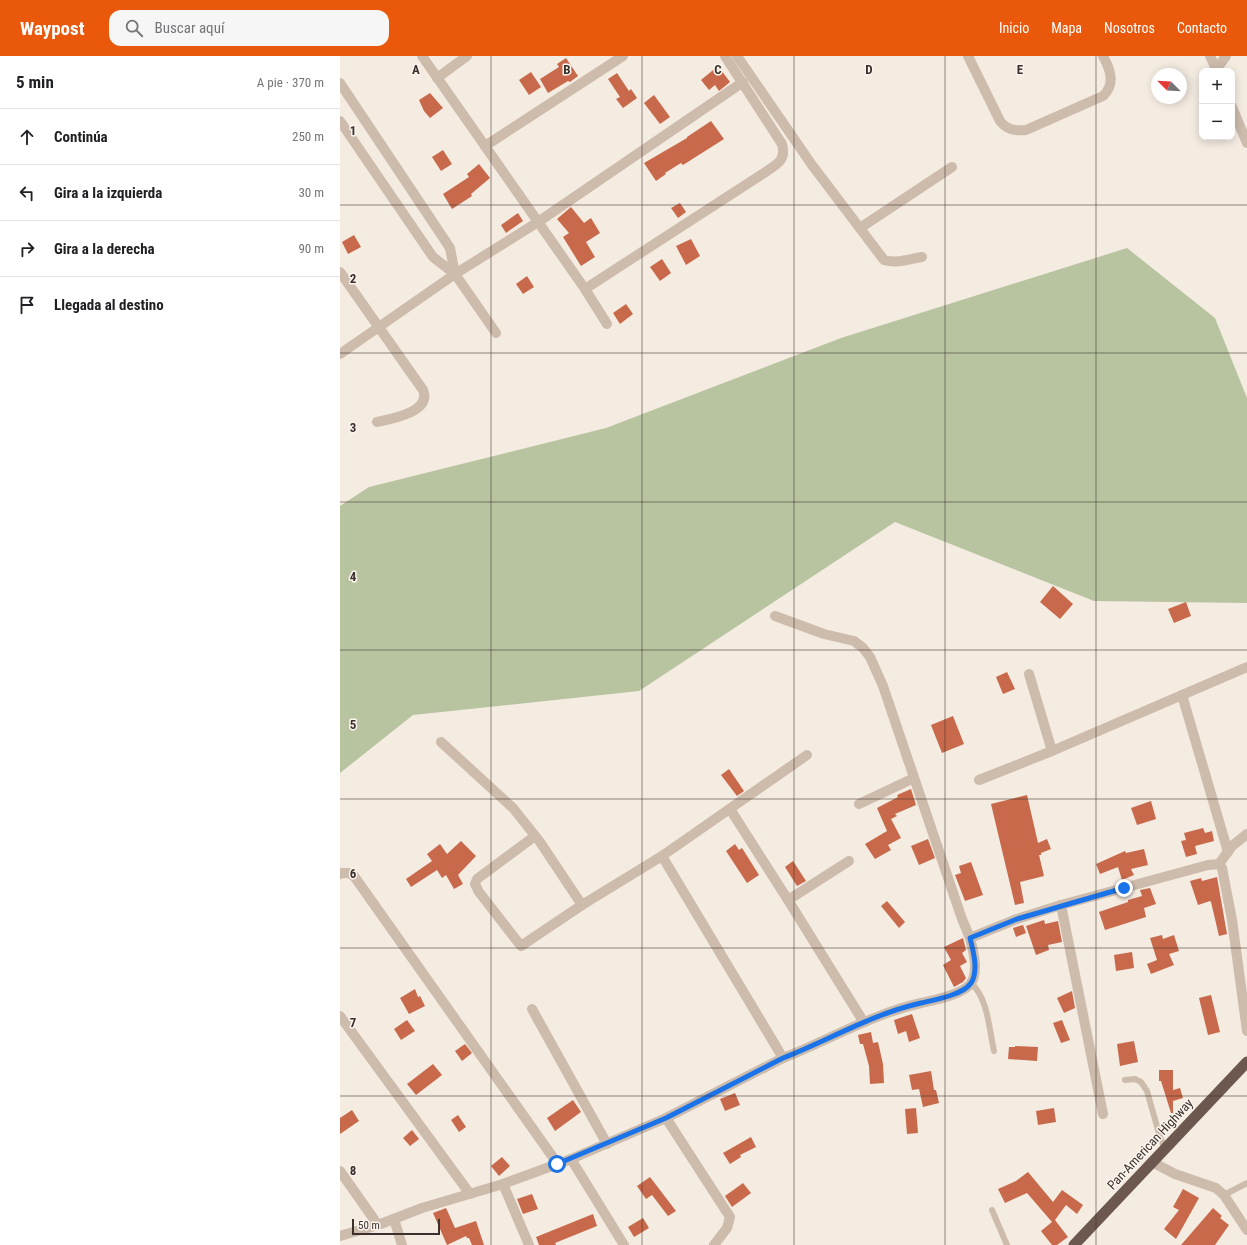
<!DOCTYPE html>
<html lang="es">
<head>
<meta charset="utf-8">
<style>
  body { margin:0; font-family:"Roboto Condensed",sans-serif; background:#f6f6f6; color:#202124 }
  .controls { position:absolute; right:12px; top:12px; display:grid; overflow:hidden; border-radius:8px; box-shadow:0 2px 10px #0003 }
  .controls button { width:36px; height:36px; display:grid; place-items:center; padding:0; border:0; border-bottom:1px solid #e0e0e0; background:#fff; color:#202124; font:20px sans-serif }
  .compass { position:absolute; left:811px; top:12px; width:36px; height:36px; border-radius:50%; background:#fff; box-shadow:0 2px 10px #0003; rotate:294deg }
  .scale { position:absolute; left:12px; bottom:10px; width:88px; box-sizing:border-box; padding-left:4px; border:2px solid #3b302b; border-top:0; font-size:11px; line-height:14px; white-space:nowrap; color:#3b302b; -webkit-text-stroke:3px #fbf5ee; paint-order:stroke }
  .stop { position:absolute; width:12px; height:12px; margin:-9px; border:3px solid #1a73e8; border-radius:50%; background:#fff }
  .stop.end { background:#1a73e8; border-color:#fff; box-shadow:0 1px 4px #0008 }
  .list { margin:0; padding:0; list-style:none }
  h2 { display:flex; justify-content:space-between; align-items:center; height:52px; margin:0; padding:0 16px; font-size:17px }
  h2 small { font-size:13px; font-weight:400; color:#757577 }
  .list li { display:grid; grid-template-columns:26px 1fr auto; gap:12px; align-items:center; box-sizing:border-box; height:56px; padding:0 16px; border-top:1px solid #e0e0e0 }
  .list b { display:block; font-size:15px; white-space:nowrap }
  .list em { font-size:13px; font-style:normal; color:#757577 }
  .icon { flex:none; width:22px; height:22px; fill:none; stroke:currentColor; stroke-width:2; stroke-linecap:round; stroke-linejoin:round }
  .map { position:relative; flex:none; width:907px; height:1189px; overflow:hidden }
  header { display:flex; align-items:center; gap:24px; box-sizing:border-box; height:56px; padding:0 20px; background:#ea580c; color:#fff }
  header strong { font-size:19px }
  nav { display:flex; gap:22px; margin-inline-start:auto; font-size:14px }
  .search { width:280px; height:36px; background:#f6f6f6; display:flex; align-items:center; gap:10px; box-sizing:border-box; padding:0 14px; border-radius:12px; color:#757577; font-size:15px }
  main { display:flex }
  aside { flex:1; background:#fff }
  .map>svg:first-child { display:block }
  .green { fill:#b8c4a0 }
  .building { fill:#c8694b }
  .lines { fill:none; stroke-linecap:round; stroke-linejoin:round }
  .service { stroke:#cdbbac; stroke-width:6 }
  .minor { stroke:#cdbbac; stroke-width:10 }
  .trunk { stroke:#6c584f; stroke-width:11 }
  .route { stroke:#1a73e8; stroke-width:5 }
  .grid { fill:none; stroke:#3b302b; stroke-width:1; stroke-opacity:0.55 }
  .labels { text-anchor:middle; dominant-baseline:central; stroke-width:3; stroke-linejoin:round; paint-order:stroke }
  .street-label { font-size:13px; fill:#3b302b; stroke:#fbf5ee }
  .grid-label { font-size:13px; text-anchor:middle; font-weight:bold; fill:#3b302b; stroke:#fbf5ee; stroke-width:3; stroke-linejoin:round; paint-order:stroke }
</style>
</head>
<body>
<header>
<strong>Waypost</strong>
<div class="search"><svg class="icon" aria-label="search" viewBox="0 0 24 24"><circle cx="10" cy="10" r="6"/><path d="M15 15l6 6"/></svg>Buscar aquí</div>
<nav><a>Inicio</a><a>Mapa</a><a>Nosotros</a><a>Contacto</a></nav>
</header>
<main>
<aside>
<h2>5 min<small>A pie · 370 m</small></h2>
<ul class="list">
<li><svg class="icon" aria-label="ahead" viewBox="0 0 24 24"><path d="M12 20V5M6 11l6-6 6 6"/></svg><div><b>Continúa</b></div><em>250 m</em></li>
<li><svg class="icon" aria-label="left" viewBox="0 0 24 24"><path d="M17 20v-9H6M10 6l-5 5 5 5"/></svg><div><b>Gira a la izquierda</b></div><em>30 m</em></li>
<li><svg class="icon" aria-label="right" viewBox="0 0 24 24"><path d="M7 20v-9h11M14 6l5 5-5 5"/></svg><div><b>Gira a la derecha</b></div><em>90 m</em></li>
<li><svg class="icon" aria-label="arrive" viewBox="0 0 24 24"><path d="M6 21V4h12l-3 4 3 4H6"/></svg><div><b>Llegada al destino</b></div></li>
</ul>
</aside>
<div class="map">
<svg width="907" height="1189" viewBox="0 0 907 1189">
  <rect width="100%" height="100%" fill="#f4ebe1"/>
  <polygon class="green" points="787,192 875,262 907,342 907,547 754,545 555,466 299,635 73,659 0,717 0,450 29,431 266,372 501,282"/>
  <g class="building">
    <polygon points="226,2 238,20 230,26 228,25 208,37 200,23 219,11 217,8"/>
    <polygon points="378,10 390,26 379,35 375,29 369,34 361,24"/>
    <polygon points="191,16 201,31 189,39 179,24"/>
    <polygon points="277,17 289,35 291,33 297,42 283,52 276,43 280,41 268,23"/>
    <polygon points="90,37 103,52 90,62 84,55 79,44"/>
    <polygon points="314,39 330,61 320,68 304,47"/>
    <polygon points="371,65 384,83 343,109 341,107 325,117 326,118 316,125 304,107 347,82 347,81"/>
    <polygon points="103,94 112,108 101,115 92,101"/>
    <polygon points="139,108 150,122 131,138 132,140 112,153 103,138 129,121 127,118"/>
    <polygon points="340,147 346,156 338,162 331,152"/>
    <polygon points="231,151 244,167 251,162 260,177 246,186 255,201 241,210 223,181 229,177 217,163"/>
    <polygon points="178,157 183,165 166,177 161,169"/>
    <polygon points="14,179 21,191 8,198 2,186"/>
    <polygon points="351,183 360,200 346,209 336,190"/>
    <polygon points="322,203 331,217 320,225 310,211"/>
    <polygon points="187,220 194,231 183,238 176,228"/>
    <polygon points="286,248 293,258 280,268 273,257"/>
    <polygon points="713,530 733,548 720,563 700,546"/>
    <polygon points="846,546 851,560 834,567 828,553"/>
    <polygon points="667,616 675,633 663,638 656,621"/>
    <polygon points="613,660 624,688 602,697 591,669"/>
    <polygon points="389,713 404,735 397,740 381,719"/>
    <polygon points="571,733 576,749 555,758 557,760 551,763 561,782 548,789 551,794 535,803 525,788 547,775 537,752 558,741 557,739"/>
    <polygon points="687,739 698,787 707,783 711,793 701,797 701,799 699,799 704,820 680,826 684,847 675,849 651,748"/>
    <polygon points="811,745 816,763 797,769 791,752"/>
    <polygon points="863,772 865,777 872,775 874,785 855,790 857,798 846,801 841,785 846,784 844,777"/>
    <polygon points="588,783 595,802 579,809 571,790"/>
    <polygon points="121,785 136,800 118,819 123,828 114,833 106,819 102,822 97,814 71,831 66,823 92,805 87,798 100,788 107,798"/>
    <polygon points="395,788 399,794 402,792 419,819 407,827 386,795"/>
    <polygon points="804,793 808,809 791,813 794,819 782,824 778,811 760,818 756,808 785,795 786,797"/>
    <polygon points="453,805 466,825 457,830 445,811"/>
    <polygon points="631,806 643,839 625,845 615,819 621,817 619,810"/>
    <polygon points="877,821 887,878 879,880 871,846 870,845 858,849 850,825 861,822 862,825"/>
    <polygon points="810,832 816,848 804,852 806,861 765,874 759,856 788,846 788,844 802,840 800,834"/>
    <polygon points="547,845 565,866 559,872 541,850"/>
    <polygon points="704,864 705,868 718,865 722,886 708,889 709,894 696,899 686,870"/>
    <polygon points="683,869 686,877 676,881 673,872"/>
    <polygon points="822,879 823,883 834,879 839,895 829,898 834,909 811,918 807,908 817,904 810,882"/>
    <polygon points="623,882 626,894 622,897 627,906 620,910 626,922 623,926 614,931 603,909 611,904 604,891"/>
    <polygon points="792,896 794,912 776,915 774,899"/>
    <polygon points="75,933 78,941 80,940 85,950 69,958 60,942"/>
    <polygon points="732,935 735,952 724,957 717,942"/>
    <polygon points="871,939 880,976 868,979 859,942"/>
    <polygon points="572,958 580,982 569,986 566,975 558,978 554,964"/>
    <polygon points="67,964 75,975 61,984 54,973"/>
    <polygon points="722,964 730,984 721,987 713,967"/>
    <polygon points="531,976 533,987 538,986 543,1008 544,1027 530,1028 529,1010 523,988 520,988 518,979"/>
    <polygon points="794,985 798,1006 780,1010 777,988"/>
    <polygon points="125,988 132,997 122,1005 115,995"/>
    <polygon points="675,990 698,991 697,1005 668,1003 669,991 675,991"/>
    <polygon points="93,1008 102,1019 76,1039 67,1028"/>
    <polygon points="819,1014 833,1014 833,1034 840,1032 843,1042 833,1045 833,1057 831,1057 821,1025 819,1025"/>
    <polygon points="591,1015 594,1034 596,1034 599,1047 583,1051 579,1033 572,1034 569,1019"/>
    <polygon points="395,1037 400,1049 385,1055 380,1043"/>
    <polygon points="233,1044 241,1056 215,1075 207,1062"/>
    <polygon points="576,1052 578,1077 567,1078 565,1053"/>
    <polygon points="714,1052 716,1066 698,1069 696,1055"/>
    <polygon points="12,1054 19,1065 0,1078 0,1062"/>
    <polygon points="118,1059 126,1071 119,1076 111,1064"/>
    <polygon points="72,1074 79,1083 70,1090 63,1082"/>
    <polygon points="411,1081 416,1091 400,1099 401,1101 390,1108 383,1097"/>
    <polygon points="162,1101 170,1110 159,1120 151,1110"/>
    <polygon points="688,1116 713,1146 722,1134 743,1149 737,1158 726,1149 715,1164 728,1181 717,1189 712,1189 701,1175 712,1166 687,1137 665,1147 658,1133 676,1125"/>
    <polygon points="310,1121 336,1155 328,1160 312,1139 306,1143 297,1130"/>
    <polygon points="403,1127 411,1137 392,1151 385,1140"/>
    <polygon points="843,1133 859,1142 836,1183 824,1173 839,1154 833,1151"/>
    <polygon points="192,1138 198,1153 183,1158 177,1143"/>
    <polygon points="106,1152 115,1172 136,1165 144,1189 132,1189 129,1182 127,1182 126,1180 107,1189 93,1157"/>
    <polygon points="873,1152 882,1160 880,1162 889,1169 875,1189 841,1189"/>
    <polygon points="253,1158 257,1170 215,1187 216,1189 199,1189 196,1181"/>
    <polygon points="303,1162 309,1172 294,1181 288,1171"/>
  </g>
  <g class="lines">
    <g class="service">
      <path d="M631,927C648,942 649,973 654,995"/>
      <polyline points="785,1024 795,1023 801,1026 807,1035 820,1081 825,1093"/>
      <polyline points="884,1139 907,1127"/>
      <polyline points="652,1154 667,1189"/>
    </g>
    <g class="minor">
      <polyline points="82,0 245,233 267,268"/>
      <path d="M397,0L472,109L544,204C557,208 569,203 582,201"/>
      <path d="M628,0L660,65C667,74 675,75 686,74L763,40C776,28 770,13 763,0"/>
      <polyline points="870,0 877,15"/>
      <polyline points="876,14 886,0"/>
      <polyline points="97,22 127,0"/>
      <polyline points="0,27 110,192 115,218"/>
      <polyline points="892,51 907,87"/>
      <polyline points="0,65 93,201 115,218 156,277"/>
      <polyline points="145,90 283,0"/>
      <polyline points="520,172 612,111"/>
      <path d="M0,216L83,334C92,356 51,363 37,366"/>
      <path d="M245,233L427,115C439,107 446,103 442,88L385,0"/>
      <polyline points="0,298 115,218 198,166 403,26"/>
      <polyline points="435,560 484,578 514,585 523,592 530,601 543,630 622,863 630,882"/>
      <polyline points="689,618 712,695"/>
      <polyline points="842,639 888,796"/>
      <polyline points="101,686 173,752 200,786 242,849"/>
      <polyline points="639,724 712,695 907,611"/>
      <polyline points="519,748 574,722"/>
      <polyline points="390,753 448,844 523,965"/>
      <polyline points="195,780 137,823 135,828 139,836 181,890 242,849 322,800 467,699"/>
      <polyline points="322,800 443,1002"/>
      <polyline points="879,808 882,812 892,864 907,975"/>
      <polyline points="879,808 892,790 907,778"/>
      <polyline points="0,818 2,817 9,817 14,820 217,1107"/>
      <polyline points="448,844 509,805"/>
      <polyline points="721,849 763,1058"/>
      <polyline points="192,953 267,1088"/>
      <polyline points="0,960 130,1138"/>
      <polyline points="326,1062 390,1161 387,1172 374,1189"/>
      <polyline points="231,1103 284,1189"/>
      <polyline points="812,1106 835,1118 876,1132 884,1139 907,1174"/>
      <polyline points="0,1115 38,1169"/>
      <polyline points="163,1128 189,1189"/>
      <polyline points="54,1163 62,1189"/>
      <path d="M0,1180L38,1169L82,1152L163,1128L231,1103L326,1062L443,1002C489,984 532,958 581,947C594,944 623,939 631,927C639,915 633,894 630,882L677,863L721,849L868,809L879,808"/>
    </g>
    <polyline class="trunk" points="734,1189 907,1006"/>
  </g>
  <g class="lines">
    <path class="route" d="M217,1108L326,1062L443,1002C489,984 532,958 581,947C594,944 623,939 631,927C639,915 633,894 630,882L677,863L784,832"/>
  </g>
  <path class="grid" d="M151,0V1189M302,0V1189M454,0V1189M605,0V1189M756,0V1189M0,149H907M0,297H907M0,446H907M0,594H907M0,743H907M0,892H907M0,1040H907"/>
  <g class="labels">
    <g class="street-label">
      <text transform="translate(810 1088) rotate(-47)">Pan-American Highway</text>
    </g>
  </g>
  <g class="grid-label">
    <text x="76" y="18">A</text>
    <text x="227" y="18">B</text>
    <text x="378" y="18">C</text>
    <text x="529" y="18">D</text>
    <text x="680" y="18">E</text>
    <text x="13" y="79">1</text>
    <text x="13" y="227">2</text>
    <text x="13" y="376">3</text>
    <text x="13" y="525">4</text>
    <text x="13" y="673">5</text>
    <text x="13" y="822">6</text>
    <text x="13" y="971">7</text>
    <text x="13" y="1119">8</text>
  </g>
</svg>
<div class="controls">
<button>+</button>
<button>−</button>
</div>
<svg class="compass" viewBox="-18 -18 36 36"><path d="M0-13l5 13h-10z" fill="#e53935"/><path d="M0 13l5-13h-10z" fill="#757577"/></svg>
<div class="scale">50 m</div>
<div class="stop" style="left:217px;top:1108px"></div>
<div class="stop end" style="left:784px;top:832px"></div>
</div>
</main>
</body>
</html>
